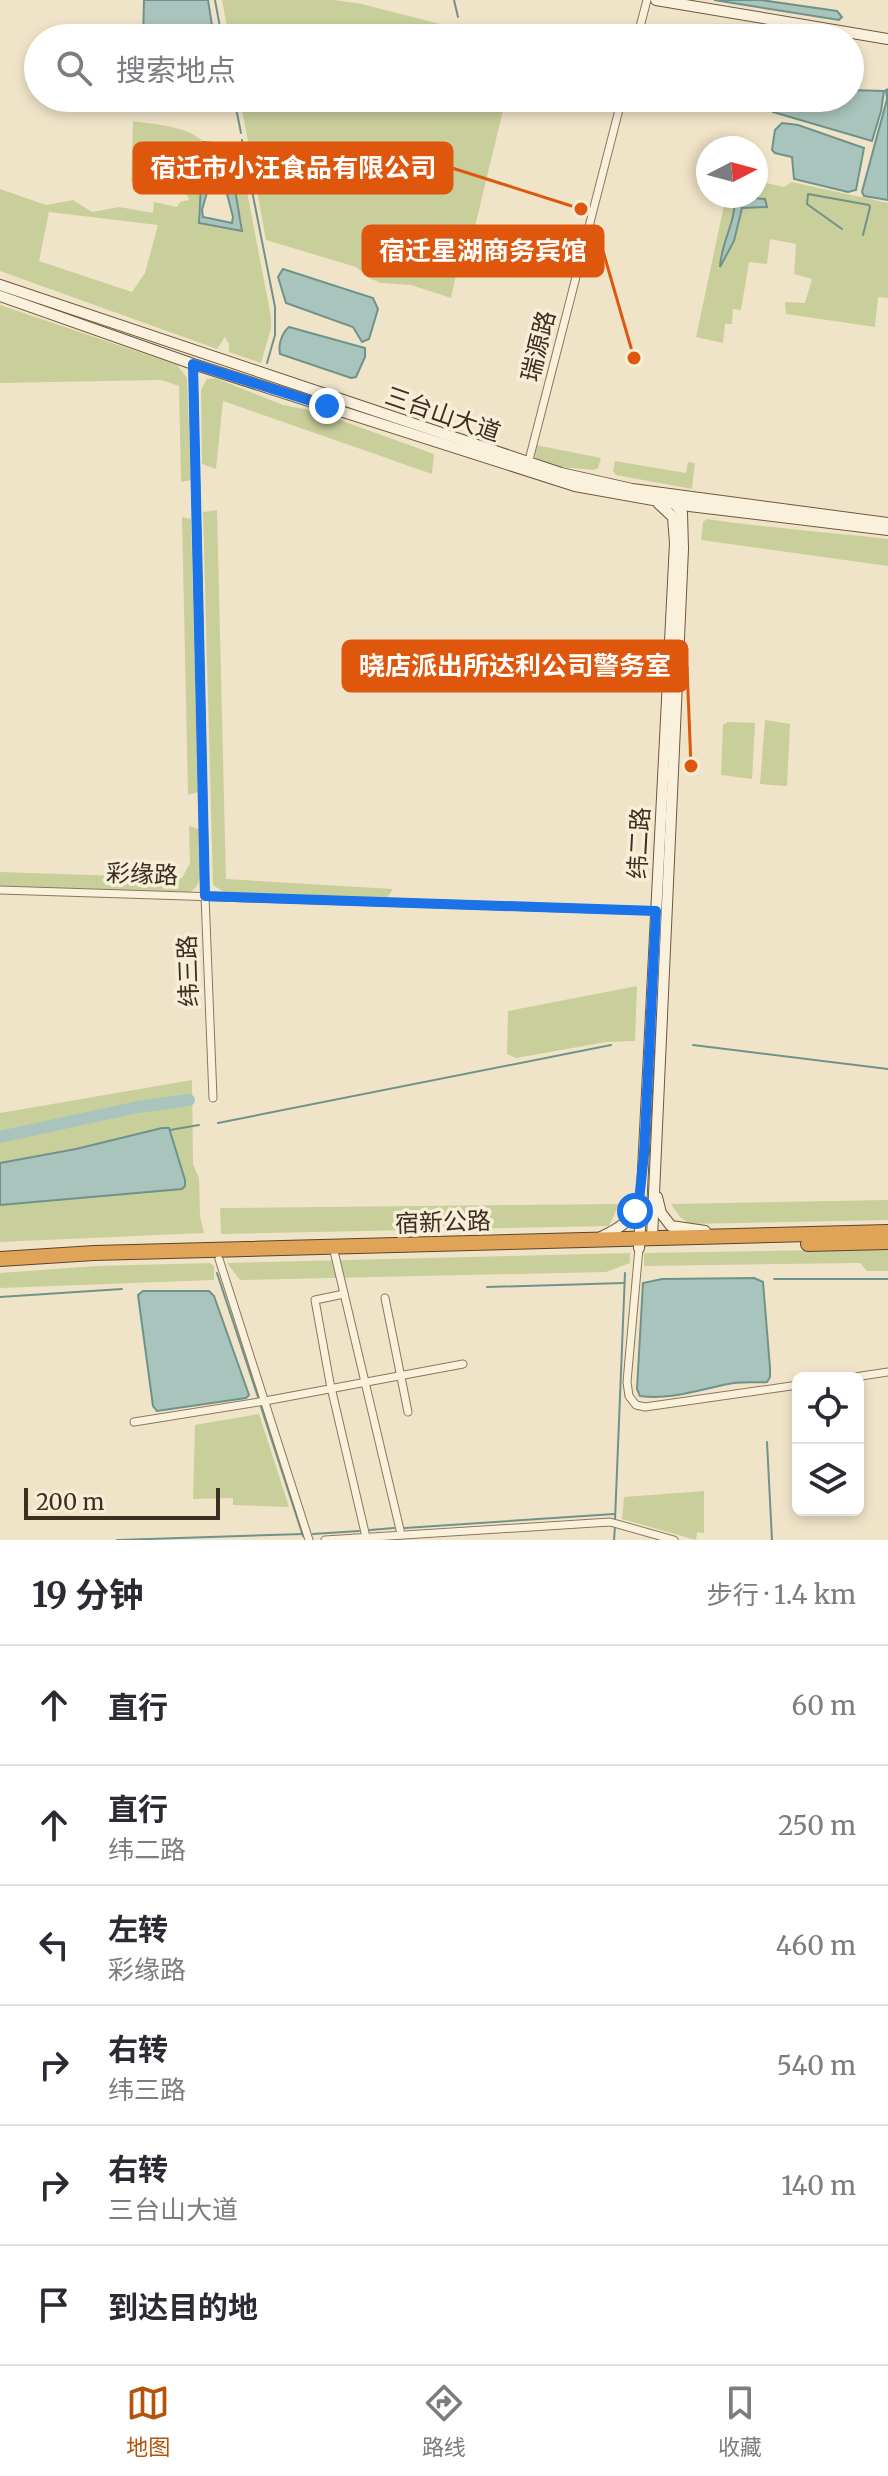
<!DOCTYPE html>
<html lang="zh">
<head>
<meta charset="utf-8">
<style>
  body { margin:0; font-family:Merriweather,"Noto Sans SC",serif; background:#f7f7f7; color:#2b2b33 }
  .controls { position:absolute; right:24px; bottom:24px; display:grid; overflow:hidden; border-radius:12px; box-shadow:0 4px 12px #0003 }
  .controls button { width:72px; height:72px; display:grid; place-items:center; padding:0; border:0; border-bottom:2px solid #e1e1e2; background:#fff; color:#2b2b33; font:40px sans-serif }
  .compass { position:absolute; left:696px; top:136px; width:72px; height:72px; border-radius:50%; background:#fff; box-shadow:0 4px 12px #0003; rotate:84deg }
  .scale { position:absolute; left:24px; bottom:20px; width:196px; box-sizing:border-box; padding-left:8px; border:4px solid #3d2e20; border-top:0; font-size:22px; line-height:28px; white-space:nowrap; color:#3d2e20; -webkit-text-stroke:6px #f7eed8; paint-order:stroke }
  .stop { position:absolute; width:24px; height:24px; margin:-18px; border:6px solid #1a73e8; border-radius:50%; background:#fff }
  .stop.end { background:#1a73e8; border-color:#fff; box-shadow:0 2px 8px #0008 }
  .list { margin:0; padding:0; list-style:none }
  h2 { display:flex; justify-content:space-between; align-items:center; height:104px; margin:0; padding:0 32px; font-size:34px }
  h2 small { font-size:26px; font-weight:400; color:#7c7c81 }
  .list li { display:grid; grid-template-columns:52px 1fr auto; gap:24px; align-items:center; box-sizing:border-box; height:120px; padding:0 32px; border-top:2px solid #e1e1e2 }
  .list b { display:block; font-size:30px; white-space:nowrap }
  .list p { margin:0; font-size:26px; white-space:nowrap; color:#7c7c81 }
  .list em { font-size:26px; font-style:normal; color:#7c7c81 }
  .icon { flex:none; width:44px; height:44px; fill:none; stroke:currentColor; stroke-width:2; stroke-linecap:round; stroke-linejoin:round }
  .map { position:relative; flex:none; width:888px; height:1540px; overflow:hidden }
  .search { position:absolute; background:#fff; box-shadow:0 4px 12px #0003; left:24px; right:24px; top:24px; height:88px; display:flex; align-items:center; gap:20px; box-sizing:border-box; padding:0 28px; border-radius:44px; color:#7c7c81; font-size:30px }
  .sheet { height:824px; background:#fff }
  nav { display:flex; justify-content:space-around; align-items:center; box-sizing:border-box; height:112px; border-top:2px solid #e1e1e2; background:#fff; font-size:22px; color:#7c7c81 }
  nav a { display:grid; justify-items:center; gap:4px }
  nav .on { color:#b45309 }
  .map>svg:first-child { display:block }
  .green { fill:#c9cf9b; fill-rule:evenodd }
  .water { fill:#a9c4bc; stroke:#6f938a; stroke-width:2; fill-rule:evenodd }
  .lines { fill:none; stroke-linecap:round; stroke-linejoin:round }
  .stream { stroke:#6f938a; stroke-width:2 }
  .river { stroke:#a9c4bc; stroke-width:12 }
  .street-casing { stroke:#8d765c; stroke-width:9 }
  .secondary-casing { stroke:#6f573f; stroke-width:12 }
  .highway-casing { stroke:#5b4430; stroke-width:16 }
  .street { stroke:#faf1dc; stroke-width:7 }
  .secondary { stroke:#faf1dc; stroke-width:10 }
  .highway { stroke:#e0a458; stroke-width:14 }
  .route { stroke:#1a73e8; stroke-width:10 }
  .labels { text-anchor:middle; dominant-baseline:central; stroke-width:7; stroke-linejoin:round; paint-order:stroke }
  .street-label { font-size:24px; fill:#3d2e20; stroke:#f7eed8 }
  .leader { fill:none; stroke:#df570d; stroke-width:3 }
  .callout-dot { fill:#df570d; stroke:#f7eed8; stroke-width:3 }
  .callout { fill:#df570d; stroke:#df570d; stroke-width:3 }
  .callout-label { font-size:26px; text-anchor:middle; font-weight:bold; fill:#fff }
</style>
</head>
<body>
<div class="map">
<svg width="888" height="1540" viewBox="0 0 888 1540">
  <rect width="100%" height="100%" fill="#f0e4c8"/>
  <g class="green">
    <polygon points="222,0 334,0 362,4 494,38 229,38"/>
    <polygon points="240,98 506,98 471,243 470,246 463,244 451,298 411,285 381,283 369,278 356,267 266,240"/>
    <path d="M133,121C155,125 187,125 203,142L198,219L242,225L233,176H244L271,317V329L261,363L229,352V344L225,337L217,349L0,271V189L46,205L73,200L92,212L119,207L153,213L154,202L177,207L180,202L189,200L187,195L131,182ZM49,212L158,225L145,273L132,292L39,261Z"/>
    <polygon points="756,169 762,182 784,187 792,182 888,203 888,298 878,297 875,327 786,314 785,302 805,303 812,279 794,274 796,244 770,239 767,264 749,262 741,310 733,309 732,324 725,324 723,343 696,337 726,196 756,196"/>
    <polygon points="0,305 177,365 187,378 191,480 181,482 179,386 161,380 0,383"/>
    <polygon points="215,378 283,405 315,411 434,454 432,474 223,401 216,469 202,464 201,390 207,379"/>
    <polygon points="536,445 601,458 598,468 594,470 560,467 543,463 535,457"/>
    <polygon points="615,461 686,473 688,462 695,463 692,489 616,475 613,471"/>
    <polygon points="217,510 226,879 393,889 387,898 224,892 213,885 203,512"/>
    <polygon points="182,517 191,519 198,792 188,795"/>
    <path d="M707,519C767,528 827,532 888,539V566L701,540L703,522Z"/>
    <polygon points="765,720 790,724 787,786 760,784"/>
    <polygon points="728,722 755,723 752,779 721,775 723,725"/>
    <path d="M189,826L199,829C200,847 208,883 190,892L0,886V872L182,878L190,863Z"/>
    <polygon points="637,986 635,1041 606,1042 516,1058 507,1054 508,1011"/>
    <polygon points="192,1080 193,1164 199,1178 200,1216 204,1233 0,1242 0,1113"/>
    <polygon points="888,1200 888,1220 690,1224 680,1217 671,1204"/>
    <polygon points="619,1204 609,1226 221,1234 220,1208"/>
    <polygon points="888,1249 888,1271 867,1271 860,1263 644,1266 644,1253"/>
    <polygon points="630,1253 630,1263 606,1272 240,1280 227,1263"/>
    <polygon points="210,1263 214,1266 214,1280 0,1288 0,1273 96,1266"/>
    <polygon points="259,1414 289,1507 233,1505 233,1498 193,1499 195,1425"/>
    <polygon points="704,1491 704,1533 697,1532 696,1540 622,1519 624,1497"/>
  </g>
  <g class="water">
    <polygon points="144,0 208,0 214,38 143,38"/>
    <polygon points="714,0 761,0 837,11 842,17 839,20"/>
    <polygon points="888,89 888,200 864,196 862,192 887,99 886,90"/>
    <polygon points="850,90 884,91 881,111 872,141 773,112 774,98 850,98"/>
    <polygon points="782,123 798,125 864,148 856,190 848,192 794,179 792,157 775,153 772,150 775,130"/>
    <path d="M203,142L222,144L228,148L242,231L199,223ZM208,189L226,190L233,217L232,223L203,217L202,210Z"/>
    <path d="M735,196L765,199L767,207L742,208L734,241L720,267C721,242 736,223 735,196Z"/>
    <polygon points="283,269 373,298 378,309 369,339 362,342 353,327 286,303 278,277"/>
    <path d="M289,327L365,348V357L356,377L351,378L280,354C278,344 282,333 289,327Z"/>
    <polygon points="162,1128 169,1128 185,1180 185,1186 182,1189 0,1205 0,1163 76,1149"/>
    <path d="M754,1278L763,1282L770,1368V1377L767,1382C754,1383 740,1381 728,1384C698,1390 671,1400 640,1396L637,1389L643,1283L662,1279Z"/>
    <polygon points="143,1291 209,1291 214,1296 249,1395 246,1398 157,1411 153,1406 138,1295"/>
  </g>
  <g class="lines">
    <g class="stream">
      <polyline points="215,0 222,38"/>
      <polyline points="454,0 458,17"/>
      <polyline points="234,98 241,133"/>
      <polyline points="242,140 275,307 275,335 267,363"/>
      <polyline points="842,229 807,204 808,194 869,205 870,207 863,235"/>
      <polyline points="693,1045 888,1069"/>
      <polyline points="218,1123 611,1045"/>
      <polyline points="170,1130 199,1125"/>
      <polyline points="217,1273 258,1397"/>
      <polyline points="774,1279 888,1279"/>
      <polyline points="487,1287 624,1283"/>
      <polyline points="0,1297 122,1289"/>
      <polyline points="261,1407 303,1536"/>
      <polyline points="767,1442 772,1540"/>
      <polyline points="615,1520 625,1273"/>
      <polyline points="405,1528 614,1514"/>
      <polyline points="370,1530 394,1528"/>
      <polyline points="313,1534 359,1531"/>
      <polyline points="117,1540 303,1534"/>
      <polyline points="614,1540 615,1526"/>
    </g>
    <polyline class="river" points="0,1137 138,1107 189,1100"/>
    <g class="street-casing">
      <g id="street">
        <polyline points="637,38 647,0"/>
        <polyline points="193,364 205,896 213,1098"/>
        <polyline points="528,464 622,98"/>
        <polyline points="0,890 657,911"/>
        <polyline points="333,1247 401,1534"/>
        <polyline points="639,1248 627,1382 629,1396 636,1405 645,1407 798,1385"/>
        <polyline points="219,1259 309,1540"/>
        <polyline points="344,1294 315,1300 330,1383 366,1537"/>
        <polyline points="385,1298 408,1412"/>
        <polyline points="848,1378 888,1372"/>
        <polyline points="134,1422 265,1401 463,1364"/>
        <polyline points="325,1540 610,1522 674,1540"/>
      </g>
    </g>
    <g class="secondary-casing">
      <g id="secondary">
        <polyline points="656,0 888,39"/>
        <polyline points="0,285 561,473 632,489 888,523"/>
        <polyline points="0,296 193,364 575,486 681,505 888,530"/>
        <polyline points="657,1197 661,1213 671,1226 705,1231"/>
        <path d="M601,1237C620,1228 632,1221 639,1200"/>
        <polyline points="652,1238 683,549 682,513 675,504"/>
        <polyline points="639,1248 675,543 673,517 659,504"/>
      </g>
    </g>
    <g class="highway-casing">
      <g id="highway">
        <polyline points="808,1244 888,1242"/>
        <polyline points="0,1259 94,1253 888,1232"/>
      </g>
    </g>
    <use href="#street" class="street"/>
    <use href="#secondary" class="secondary"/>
    <use href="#highway" class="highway"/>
  </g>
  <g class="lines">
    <polyline class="route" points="327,406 193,364 205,896 656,911 644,1154 639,1201 635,1211"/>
  </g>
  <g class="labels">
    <g class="street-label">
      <text transform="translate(538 346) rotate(-76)">瑞源路</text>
      <text transform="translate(443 414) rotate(19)">三台山大道</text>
      <text transform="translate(639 843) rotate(-87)">纬二路</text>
      <text transform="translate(142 874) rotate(2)">彩缘路</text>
      <text transform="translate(188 971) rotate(-92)">纬三路</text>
      <text transform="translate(443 1222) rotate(-2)">宿新公路</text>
    </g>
  </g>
  <path class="leader" d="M581 209L452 168M634 358L603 251M691 766L687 666"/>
  <g class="callout-dot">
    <circle cx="581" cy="209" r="8"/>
    <circle cx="634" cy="358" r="8"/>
    <circle cx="691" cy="766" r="8"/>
  </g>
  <g class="callout">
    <rect x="134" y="143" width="318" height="50" rx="8"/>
    <rect x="363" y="226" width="240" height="50" rx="8"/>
    <rect x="343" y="641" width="344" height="50" rx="8"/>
  </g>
  <g class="callout-label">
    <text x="293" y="177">宿迁市小汪食品有限公司</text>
    <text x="483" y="260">宿迁星湖商务宾馆</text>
    <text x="515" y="675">晓店派出所达利公司警务室</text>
  </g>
</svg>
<div class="controls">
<button><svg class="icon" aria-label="locate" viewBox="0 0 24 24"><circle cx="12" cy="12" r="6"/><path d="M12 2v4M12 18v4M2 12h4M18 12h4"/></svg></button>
<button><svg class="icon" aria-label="layers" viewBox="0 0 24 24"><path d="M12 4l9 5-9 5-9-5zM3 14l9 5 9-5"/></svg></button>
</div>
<svg class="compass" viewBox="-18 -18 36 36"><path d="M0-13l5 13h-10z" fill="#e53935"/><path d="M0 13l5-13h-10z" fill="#7c7c81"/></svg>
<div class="scale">200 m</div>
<div class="stop" style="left:635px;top:1211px"></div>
<div class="stop end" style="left:327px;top:406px"></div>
<div class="search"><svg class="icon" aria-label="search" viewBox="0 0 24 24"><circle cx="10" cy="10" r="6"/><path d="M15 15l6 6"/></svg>搜索地点</div>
</div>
<section class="sheet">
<h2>19 分钟<small>步行 · 1.4 km</small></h2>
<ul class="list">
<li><svg class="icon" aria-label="ahead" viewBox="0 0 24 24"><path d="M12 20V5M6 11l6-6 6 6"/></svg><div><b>直行</b></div><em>60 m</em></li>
<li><svg class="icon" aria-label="ahead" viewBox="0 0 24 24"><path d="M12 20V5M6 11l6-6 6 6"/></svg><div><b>直行</b><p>纬二路</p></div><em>250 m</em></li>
<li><svg class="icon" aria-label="left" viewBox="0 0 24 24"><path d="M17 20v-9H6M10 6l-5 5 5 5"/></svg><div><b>左转</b><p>彩缘路</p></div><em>460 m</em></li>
<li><svg class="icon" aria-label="right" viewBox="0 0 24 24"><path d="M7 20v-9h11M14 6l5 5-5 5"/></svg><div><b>右转</b><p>纬三路</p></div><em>540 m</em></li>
<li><svg class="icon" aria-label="right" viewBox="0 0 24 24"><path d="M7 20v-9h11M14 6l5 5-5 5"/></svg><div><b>右转</b><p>三台山大道</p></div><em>140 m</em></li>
<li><svg class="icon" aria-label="arrive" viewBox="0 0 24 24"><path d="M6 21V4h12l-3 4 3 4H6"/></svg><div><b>到达目的地</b></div></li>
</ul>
</section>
<nav>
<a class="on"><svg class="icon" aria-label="map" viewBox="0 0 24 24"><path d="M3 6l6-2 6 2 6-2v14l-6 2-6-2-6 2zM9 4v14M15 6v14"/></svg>地图</a>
<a><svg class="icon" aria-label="directions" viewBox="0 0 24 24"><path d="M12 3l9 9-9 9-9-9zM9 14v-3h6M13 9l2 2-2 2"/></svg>路线</a>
<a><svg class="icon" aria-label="saved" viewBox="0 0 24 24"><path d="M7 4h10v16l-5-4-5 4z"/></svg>收藏</a>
</nav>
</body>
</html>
